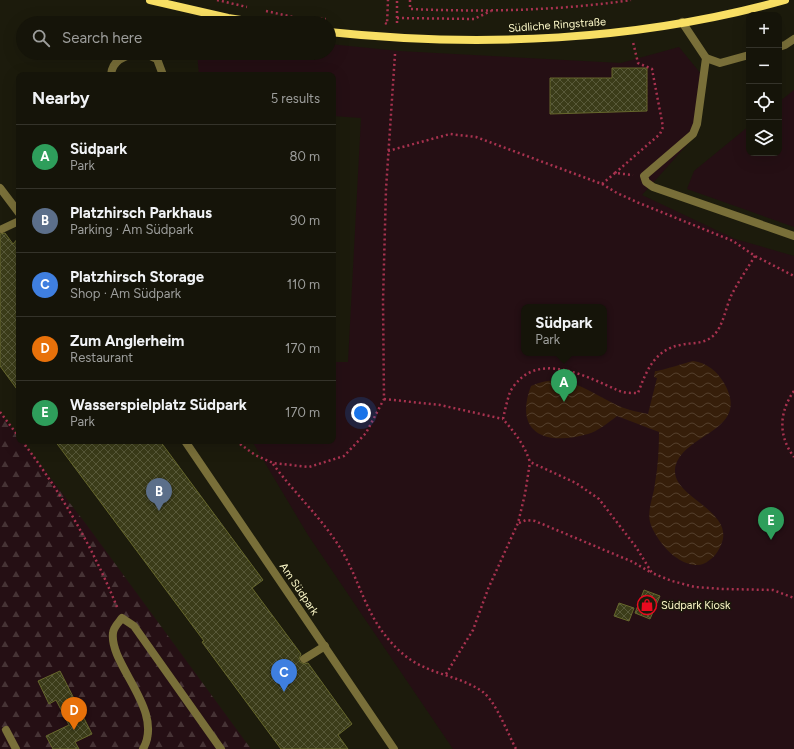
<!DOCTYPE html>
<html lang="en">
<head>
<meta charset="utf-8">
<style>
  body { margin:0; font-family:Figtree,sans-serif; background:#1e1d12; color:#f1f3f6 }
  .controls { position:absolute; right:12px; top:12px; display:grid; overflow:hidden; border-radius:8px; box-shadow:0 4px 16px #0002 }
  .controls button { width:36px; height:36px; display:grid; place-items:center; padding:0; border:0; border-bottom:1px solid #34332a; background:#151409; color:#f1f3f6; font:20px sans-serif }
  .you { position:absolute; left:361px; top:413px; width:14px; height:14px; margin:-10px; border:3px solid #fff; border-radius:50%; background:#1a73e8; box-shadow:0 0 0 6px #1a73e833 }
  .badge { display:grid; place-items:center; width:26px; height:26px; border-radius:50%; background:#ea580c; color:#fff; font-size:13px; font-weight:700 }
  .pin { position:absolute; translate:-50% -33px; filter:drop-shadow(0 1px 2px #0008) }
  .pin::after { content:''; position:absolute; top:21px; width:14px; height:12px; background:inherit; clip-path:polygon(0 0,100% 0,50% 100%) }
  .popup { position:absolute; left:521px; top:304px; width:86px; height:52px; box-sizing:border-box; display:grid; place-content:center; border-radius:8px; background:#151409; filter:drop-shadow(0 1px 3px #0005); font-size:13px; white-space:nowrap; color:#9d9e9c }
  .popup b { font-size:15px; color:#f1f3f6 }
  .popup::after { content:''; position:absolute; left:50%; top:100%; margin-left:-8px; border:8px solid transparent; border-top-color:#151409 }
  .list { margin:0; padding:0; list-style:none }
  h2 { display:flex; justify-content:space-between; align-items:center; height:52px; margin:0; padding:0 16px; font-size:17px }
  h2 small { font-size:13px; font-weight:400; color:#9d9e9c }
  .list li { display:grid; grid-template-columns:26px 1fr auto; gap:12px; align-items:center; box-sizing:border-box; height:64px; padding:0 16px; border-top:1px solid #34332a }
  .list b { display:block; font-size:15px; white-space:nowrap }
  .list p { margin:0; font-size:13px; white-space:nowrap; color:#9d9e9c }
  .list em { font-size:13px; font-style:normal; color:#9d9e9c }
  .icon { flex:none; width:22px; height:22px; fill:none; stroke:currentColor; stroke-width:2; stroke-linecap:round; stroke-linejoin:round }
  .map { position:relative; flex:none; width:794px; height:749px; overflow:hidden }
  .search { position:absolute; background:#151409; box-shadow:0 4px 16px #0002; left:16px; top:16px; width:320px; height:44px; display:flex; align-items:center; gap:10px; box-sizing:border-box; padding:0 14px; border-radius:22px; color:#9d9e9c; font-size:15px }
  .panel { position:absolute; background:#151409; box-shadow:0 4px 16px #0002; left:16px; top:72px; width:320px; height:372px; border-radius:8px }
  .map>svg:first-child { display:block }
  .green { fill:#250f14; fill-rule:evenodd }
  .forest { fill:url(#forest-firs) }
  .water { fill:url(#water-waves) }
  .building { fill:url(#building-cross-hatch); stroke:#66672c }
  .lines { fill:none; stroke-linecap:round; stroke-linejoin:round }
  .path { stroke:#a8324f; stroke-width:2.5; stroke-dasharray:2 3; stroke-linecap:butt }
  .service { stroke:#796f39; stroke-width:8 }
  .minor { stroke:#796f39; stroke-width:8 }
  .secondary { stroke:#f8df64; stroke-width:8 }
  .labels { text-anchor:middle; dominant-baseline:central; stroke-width:3; stroke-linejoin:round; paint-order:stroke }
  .street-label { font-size:11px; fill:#fdf9c9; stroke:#1c1b0c }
  .poi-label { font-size:11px; fill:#fdf9c9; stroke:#1c1b0c; text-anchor:start }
</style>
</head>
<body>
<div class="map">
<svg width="794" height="749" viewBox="0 0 794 749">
  <defs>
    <pattern id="forest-firs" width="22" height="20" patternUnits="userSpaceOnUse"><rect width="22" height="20" fill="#250f14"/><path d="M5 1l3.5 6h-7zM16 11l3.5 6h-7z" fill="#463335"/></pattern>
    <pattern id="water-waves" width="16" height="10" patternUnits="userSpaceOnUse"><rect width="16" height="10" fill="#361e0a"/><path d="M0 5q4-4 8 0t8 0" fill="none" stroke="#543f2c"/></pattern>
    <pattern id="building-cross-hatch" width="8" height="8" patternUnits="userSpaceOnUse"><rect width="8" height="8" fill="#3b3c19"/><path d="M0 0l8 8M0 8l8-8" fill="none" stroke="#585939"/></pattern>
  </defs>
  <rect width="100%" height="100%" fill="#1c1b0c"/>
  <g class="green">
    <path d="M329,44L399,51L621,63L679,47L701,74L695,136L642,195L735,239L794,256V749H453L308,535L252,441H333V362H348L361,118L333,116V75H199L197,53H329ZM524,307H604V353H524Z"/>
    <polygon points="794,90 794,227 687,189 694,171 749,126 749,153 779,153 779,102"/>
  </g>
  <polygon class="forest" points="0,413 19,437 19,441 22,441 86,524 251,749 0,749"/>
  <path class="water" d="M693,361C707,363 717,371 724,383C753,433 679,433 675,470C673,498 736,511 721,545C717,554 712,560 703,564C695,567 684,563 677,558C667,552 653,534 650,522C647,510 654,495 655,483C658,466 659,449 659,432L617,416C608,423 598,431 588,434C547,446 513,434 531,386C568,369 591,395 624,408C632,411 640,412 648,414L657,378L654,377L655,371C662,371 684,363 693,361Z"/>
  <g class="building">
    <polygon points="612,68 647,68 647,111 550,114 550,78 612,78"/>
    <polygon points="5,233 13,244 19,237 19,392 0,366 0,234"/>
    <polygon points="55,441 160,441 263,580 252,588 301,654 299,659 300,662 304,664 308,663 352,724 338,735 348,749 281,749 202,642 204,641"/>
    <polygon points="644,590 660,596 650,619 635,613"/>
    <polygon points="619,603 634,608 629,621 614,616"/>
    <polygon points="60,671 92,734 75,742 79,749 53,749 46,736 69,725 56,700 49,704 38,681"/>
  </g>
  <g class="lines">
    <g class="path">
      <polyline points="217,0 247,7"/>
      <path d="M410,0V9C484,12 557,11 631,0"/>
      <polyline points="266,11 293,17 326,19"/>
      <polyline points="397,18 474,19 491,11"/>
      <polyline points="385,23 387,24 388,0"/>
      <polyline points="397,23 397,0"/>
      <polyline points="388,151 450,134 476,137 602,184 615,173 633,175"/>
      <polyline points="615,173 660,134 663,127 652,69 638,63 633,42"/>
      <polyline points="602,184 617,193 639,203 733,241 755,256 794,276"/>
      <path d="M755,256C747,269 738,282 731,296C726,307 723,326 714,335C704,345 692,342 680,345C654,350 646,372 638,393C631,393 623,393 617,390C590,378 545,354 519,380C516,383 512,388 510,392C507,401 505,410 503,419C515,433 524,444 530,462L576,483L599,499L636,547L652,573L672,581L695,587L723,589L773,590L794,598"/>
      <path d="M794,391C779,412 778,436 794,457"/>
      <polyline points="384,399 440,405 503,419"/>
      <polyline points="0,412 19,437"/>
      <path d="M22,441C61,492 93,548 117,607"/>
      <polyline points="236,441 255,455 273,463 309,467 344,456 366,433 384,399 383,301 386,189 395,54"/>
      <path d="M273,464C295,494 323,519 342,551C358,578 365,610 385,635C395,648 409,661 424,667C443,676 465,679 483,692C496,702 508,734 516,749"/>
      <polyline points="519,523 526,520 535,521 633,562 650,572"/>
      <polyline points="446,674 473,630 488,589 518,523 525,494 530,462"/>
    </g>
    <g class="service">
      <polyline points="682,22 706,58 720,63 749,55"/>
      <polyline points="779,47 785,45 794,39"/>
      <polyline points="144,53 157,59 163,75"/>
      <polyline points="706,58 697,124 693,134 644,176 646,182 653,187 794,236"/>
      <path d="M111,75C112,58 129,54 143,53"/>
      <polyline points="2,229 19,221"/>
      <polyline points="304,659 325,646"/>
      <polyline points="6,730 16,749"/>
      <path d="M143,749C165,710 109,665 113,633C113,628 119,622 122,618L134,626L221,749"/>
    </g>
    <g class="minor">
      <polyline points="0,188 19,213"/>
      <polyline points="185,441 394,749"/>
    </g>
    <g class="secondary">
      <polyline points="150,0 228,18 261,23"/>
      <path d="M329,32C480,48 638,41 785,0"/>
    </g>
  </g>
  <defs>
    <g id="shop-ring" transform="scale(1)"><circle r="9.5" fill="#1c1b0c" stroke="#e70a1f" stroke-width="1.5"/><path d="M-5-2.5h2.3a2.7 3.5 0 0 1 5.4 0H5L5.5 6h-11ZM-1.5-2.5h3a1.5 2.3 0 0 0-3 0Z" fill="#e70a1f"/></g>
  </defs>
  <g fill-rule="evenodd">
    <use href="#shop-ring" x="647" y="605"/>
  </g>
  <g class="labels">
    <g class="street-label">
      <text transform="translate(557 25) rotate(-4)">Südliche Ringstraße</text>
      <text transform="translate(299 589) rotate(56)">Am Südpark</text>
    </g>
    <g class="poi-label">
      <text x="661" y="605">Südpark Kiosk</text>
    </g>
  </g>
</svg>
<div class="controls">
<button>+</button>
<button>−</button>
<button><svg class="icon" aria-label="locate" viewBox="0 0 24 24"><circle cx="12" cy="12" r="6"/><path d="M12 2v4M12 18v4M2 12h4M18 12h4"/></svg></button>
<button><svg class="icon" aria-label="layers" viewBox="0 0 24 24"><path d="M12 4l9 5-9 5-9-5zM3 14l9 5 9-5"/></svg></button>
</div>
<div class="you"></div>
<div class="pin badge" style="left:564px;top:402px;background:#2e9e5b">A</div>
<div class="popup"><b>Südpark</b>Park</div>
<div class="pin badge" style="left:159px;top:511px;background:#5c6f8a">B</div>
<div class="pin badge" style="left:284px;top:692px;background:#3f7fe0">C</div>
<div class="pin badge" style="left:74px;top:730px;background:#e8710a">D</div>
<div class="pin badge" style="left:771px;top:540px;background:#2e9e5b">E</div>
<div class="search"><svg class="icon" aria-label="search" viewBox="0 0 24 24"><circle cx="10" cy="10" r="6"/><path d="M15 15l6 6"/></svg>Search here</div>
<section class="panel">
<h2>Nearby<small>5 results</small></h2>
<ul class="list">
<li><span class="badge" style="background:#2e9e5b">A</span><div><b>Südpark</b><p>Park</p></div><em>80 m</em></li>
<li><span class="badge" style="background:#5c6f8a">B</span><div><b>Platzhirsch Parkhaus</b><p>Parking · Am Südpark</p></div><em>90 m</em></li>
<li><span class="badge" style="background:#3f7fe0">C</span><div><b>Platzhirsch Storage</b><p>Shop · Am Südpark</p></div><em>110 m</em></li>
<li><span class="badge" style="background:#e8710a">D</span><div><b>Zum Anglerheim</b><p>Restaurant</p></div><em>170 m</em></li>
<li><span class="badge" style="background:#2e9e5b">E</span><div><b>Wasserspielplatz Südpark</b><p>Park</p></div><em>170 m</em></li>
</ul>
</section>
</div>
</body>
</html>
